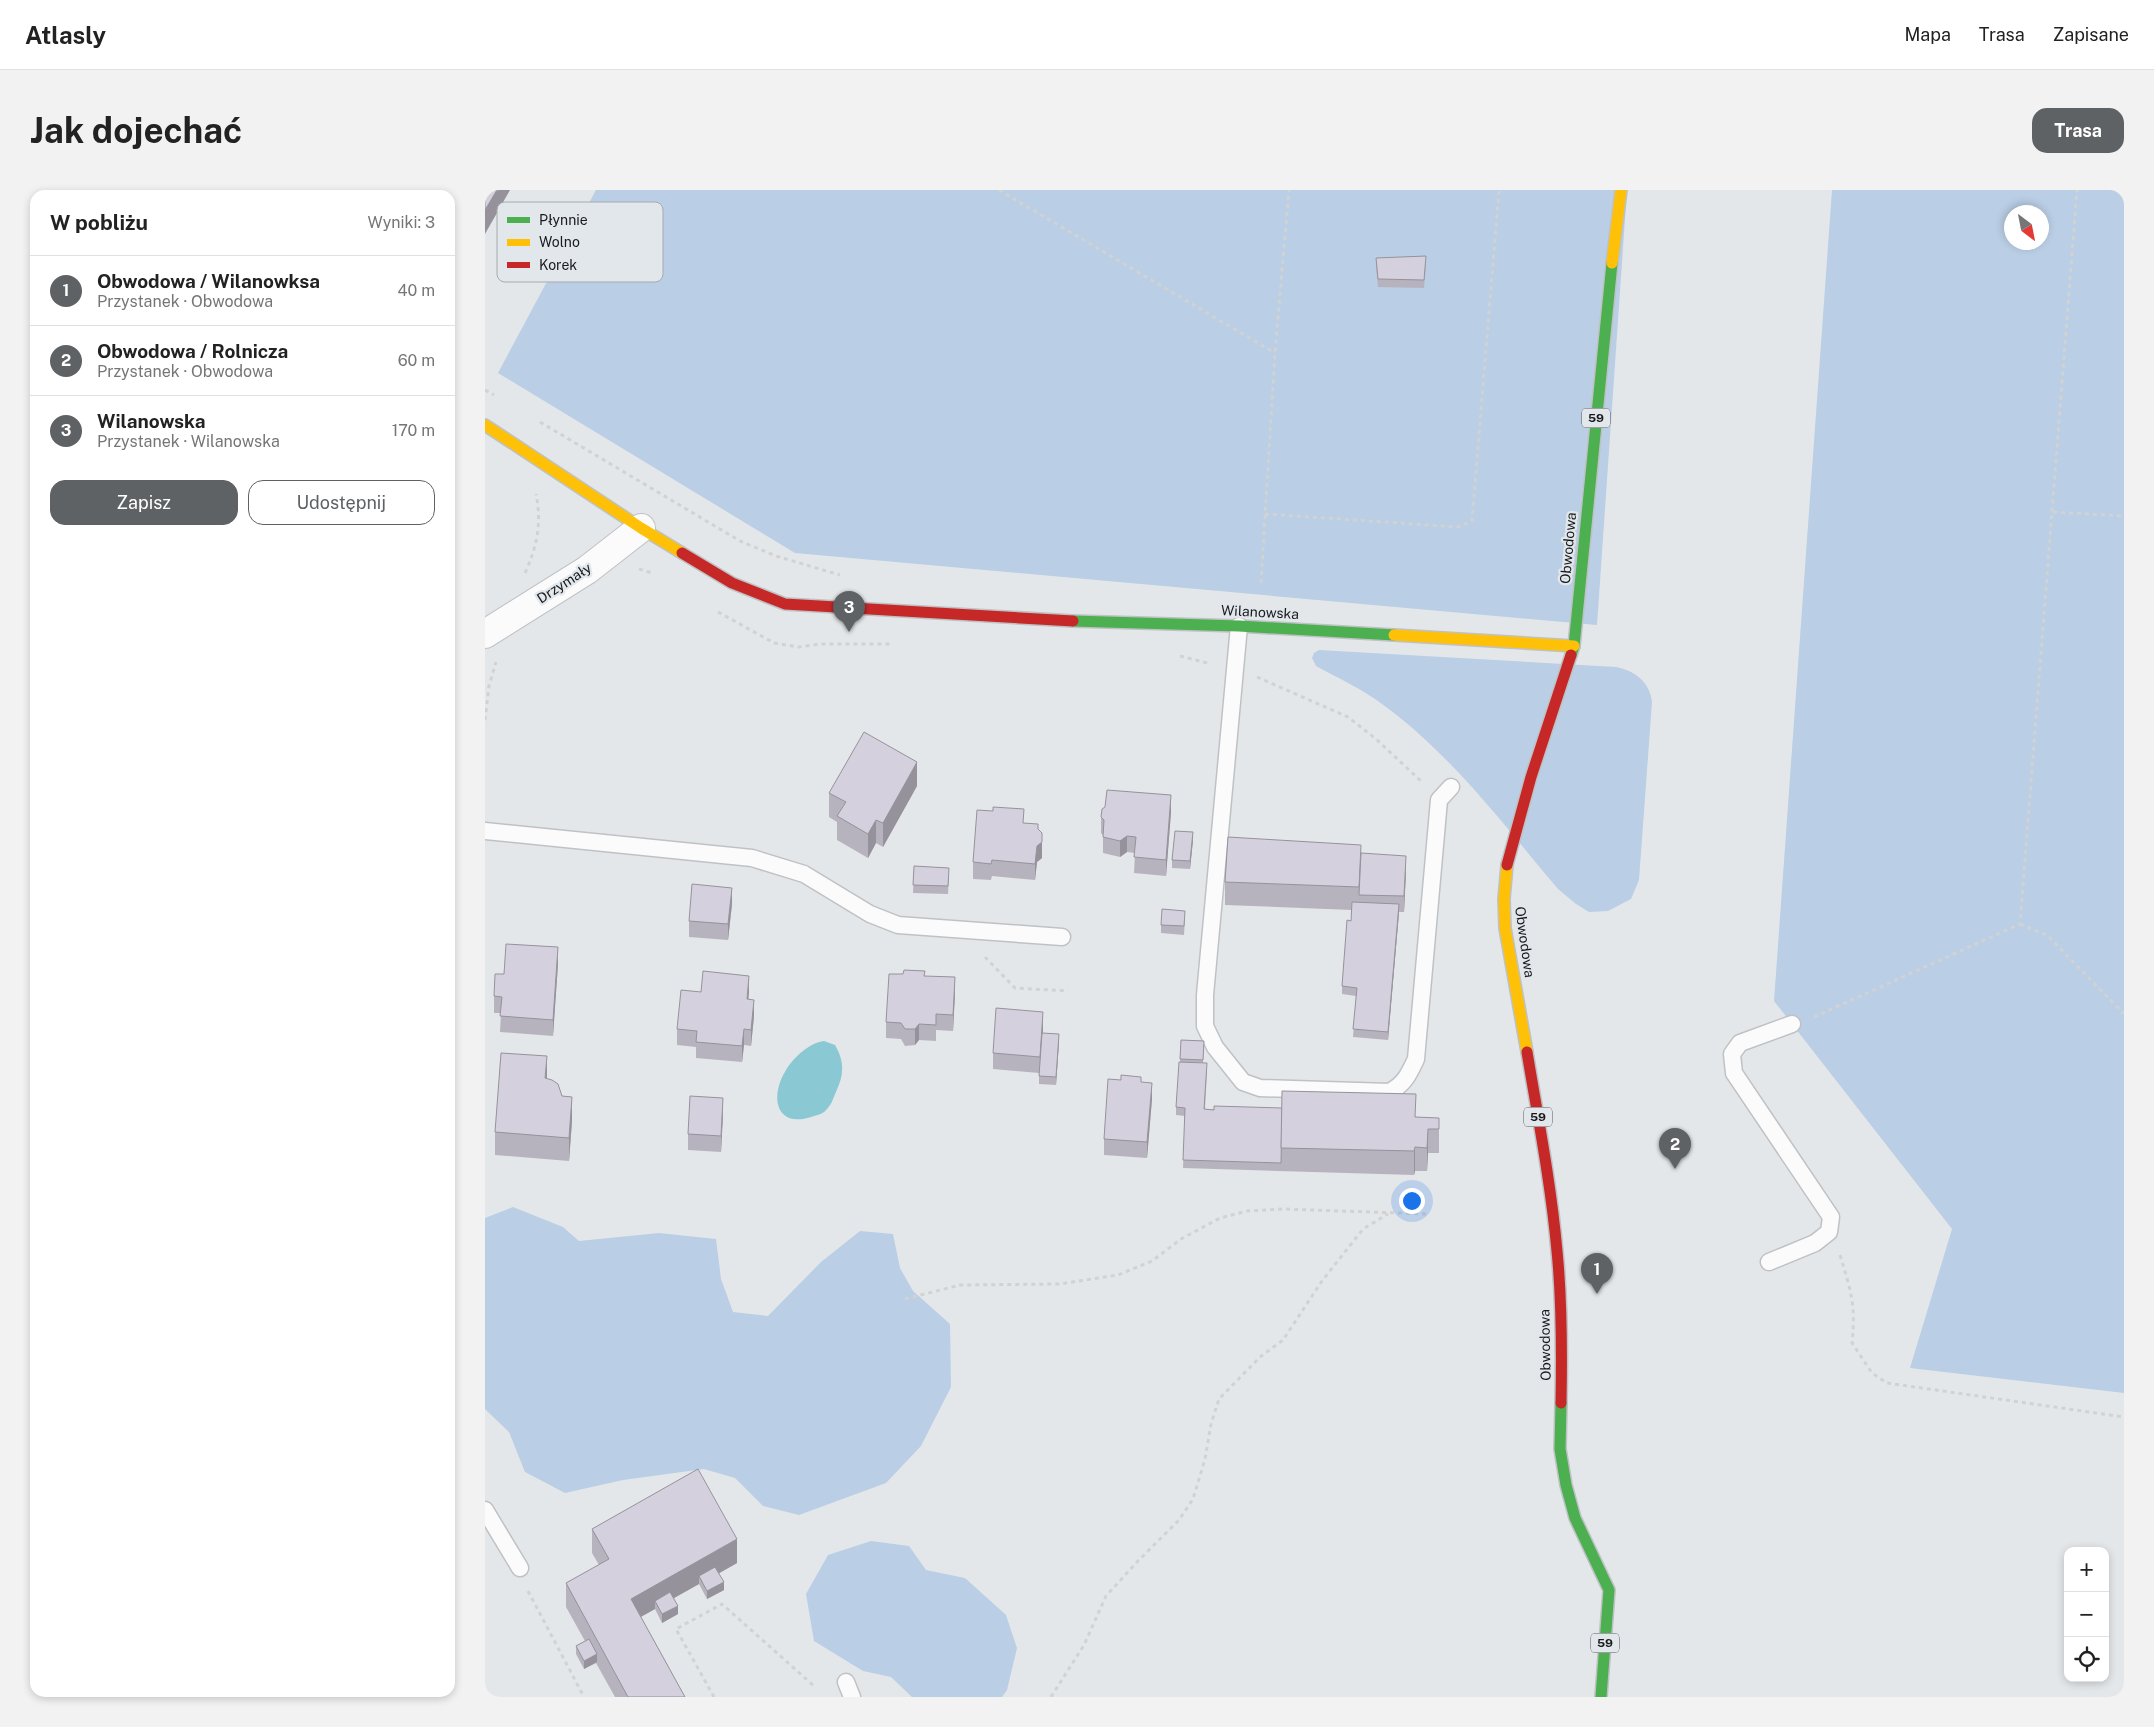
<!DOCTYPE html>
<html lang="pl">
<head>
<meta charset="utf-8">
<style>
  body { margin:0; font-family:"Public Sans",sans-serif; background:#f2f2f2; color:#222 }
  .controls { position:absolute; right:15px; bottom:15px; display:grid; overflow:hidden; border-radius:10px; box-shadow:0 2px 8px #0003 }
  .controls button { width:45px; height:45px; display:grid; place-items:center; padding:0; border:0; border-bottom:1px solid #e0e0e0; background:#fff; color:#222; font:25px sans-serif }
  .compass { position:absolute; left:1519px; top:15px; width:45px; height:45px; border-radius:50%; background:#fff; box-shadow:0 2px 8px #0003; rotate:148deg }
  .you { position:absolute; left:926px; top:1010px; width:18px; height:18px; margin:-12px; border:4px solid #fff; border-radius:50%; background:#1a73e8; box-shadow:0 0 0 8px #1a73e833 }
  .badge { display:grid; place-items:center; width:32px; height:32px; border-radius:50%; background:#5f6264; color:#fff; font-size:16px; font-weight:700 }
  .pin { position:absolute; translate:-50% -41px; filter:drop-shadow(0 1px 2px #0008) }
  .pin::after { content:''; position:absolute; top:26px; width:18px; height:15px; background:inherit; clip-path:polygon(0 0,100% 0,50% 100%) }
  .list { margin:0; padding:0; list-style:none }
  h2 { display:flex; justify-content:space-between; align-items:center; height:65px; margin:0; padding:0 20px; font-size:21px }
  h2 small { font-size:16px; font-weight:400; color:#767676 }
  .list li { display:grid; grid-template-columns:32px 1fr auto; gap:15px; align-items:center; box-sizing:border-box; height:70px; padding:0 20px; border-top:1px solid #e0e0e0 }
  .list b { display:block; font-size:19px; white-space:nowrap }
  .list p { margin:0; font-size:16px; white-space:nowrap; color:#767676 }
  .list em { font-size:16px; font-style:normal; color:#767676 }
  .actions { display:flex; gap:10px; padding:15px 20px }
  .actions a { flex:1; padding:11px 0; border:1px solid #5f6264; border-radius:15px; text-align:center; font-size:18px; color:#5f6264 }
  .actions .main { background:#5f6264; color:#fff }
  .icon { flex:none; width:28px; height:28px; fill:none; stroke:currentColor; stroke-width:2; stroke-linecap:round; stroke-linejoin:round }
  .map { position:relative; flex:none; width:1639px; height:1507px; overflow:hidden; border-radius:15px }
  header { display:flex; align-items:center; gap:30px; box-sizing:border-box; height:70px; padding:0 25px; background:#fff; border-bottom:1px solid #e0e0e0 }
  header strong { font-size:24px }
  nav { display:flex; gap:28px; margin-inline-start:auto; font-size:18px }
  .intro { display:flex; align-items:center; justify-content:space-between; box-sizing:border-box; height:120px; padding:0 30px }
  h1 { margin:0; font-size:35px }
  .button { padding:12px 22px; border-radius:15px; background:#5f6264; color:#fff; font-size:18px; font-weight:700 }
  main { display:flex; gap:30px; padding:0 30px }
  aside { flex:1; background:#fff; border-radius:15px; box-shadow:0 2px 8px #0003 }
  .map>svg:first-child { display:block }
  .green { fill:#bacee5; fill-rule:evenodd }
  .water { fill:#8ac8d4 }
  .lines { fill:none; stroke-linecap:round; stroke-linejoin:round }
  .lane-casing { stroke:#bfc2c4; stroke-width:19 }
  .street-casing { stroke:#bfc2c4; stroke-width:30 }
  .fast-casing { stroke:#bfc2c4; stroke-width:14 }
  .slow-casing { stroke:#bfc2c4; stroke-width:14 }
  .jam-casing { stroke:#bfc2c4; stroke-width:14 }
  .path { stroke:#d1d2d3; stroke-width:3; stroke-dasharray:4 4; stroke-linecap:butt }
  .lane { stroke:#fbfbfc; stroke-width:16 }
  .street { stroke:#fbfbfc; stroke-width:28 }
  .fast { stroke:#4caf50; stroke-width:11 }
  .slow { stroke:#ffc107; stroke-width:11 }
  .jam { stroke:#c62828; stroke-width:11 }
  .wall { fill:#b7b3be }
  .shaded-wall { fill:#95929b }
  .building { fill:#d5d0dd; stroke:#95929b }
  .labels { text-anchor:middle; dominant-baseline:central; stroke-width:4.5; stroke-linejoin:round; paint-order:stroke }
  .shield { fill:#e2e7ec; stroke:#55585a; stroke-width:1 }
  .shield-label { font-size:12px; font-weight:bold; fill:#181a1c }
  .street-label { font-size:14px; fill:#181a1c; stroke:#e2e7ec }
  .key { fill:#e2e7ec; stroke:#a5aaae; stroke-width:1 }
  .key-label { font-size:14px; fill:#181a1c }
</style>
</head>
<body>
<header>
<strong>Atlasly</strong>
<nav><a>Mapa</a><a>Trasa</a><a>Zapisane</a></nav>
</header>
<div class="intro"><h1>Jak dojechać</h1><a class="button">Trasa</a></div>
<main>
<aside>
<h2>W pobliżu<small>Wyniki: 3</small></h2>
<ul class="list">
<li><span class="badge">1</span><div><b>Obwodowa / Wilanowksa</b><p>Przystanek · Obwodowa</p></div><em>40 m</em></li>
<li><span class="badge">2</span><div><b>Obwodowa / Rolnicza</b><p>Przystanek · Obwodowa</p></div><em>60 m</em></li>
<li><span class="badge">3</span><div><b>Wilanowska</b><p>Przystanek · Wilanowska</p></div><em>170 m</em></li>
</ul>
<div class="actions"><a class="main">Zapisz</a><a>Udostępnij</a></div>
</aside>
<div class="map">
<svg width="1639" height="1507" viewBox="0 0 1639 1507">
  <rect width="100%" height="100%" fill="#e4e7ea"/>
  <g class="green">
    <polygon points="111,0 1142,0 1112,435 310,363 13,183"/>
    <path d="M1347,0H1639V1203L1425,1178L1467,1039L1289,811ZM1526,22H1556V52H1526Z"/>
    <path d="M834,460L1131,477C1150,481 1165,492 1167,512L1154,690L1146,709L1123,721L1104,722L1091,714L1073,699C1018,634 966,564 897,514C877,499 853,488 831,476L827,468L829,463Z"/>
    <polygon points="28,1017 78,1037 94,1051 174,1043 231,1049 236,1089 248,1122 283,1126 336,1072 375,1041 408,1044 415,1078 428,1101 465,1134 466,1197 436,1256 401,1293 314,1325 278,1316 250,1288 219,1279 138,1290 80,1303 40,1282 24,1242 0,1219 0,1028"/>
    <polygon points="386,1351 424,1356 441,1380 480,1388 521,1425 532,1458 522,1500 517,1507 427,1507 406,1487 378,1481 329,1451 321,1404 343,1365"/>
  </g>
  <path class="water" d="M339,851L350,855C360,872 359,885 351,902C348,908 347,914 342,919C339,923 334,925 329,926C291,940 284,907 301,880C309,867 324,853 339,851Z"/>
  <g class="lines">
    <g class="lane-casing">
      <g id="lane">
        <path d="M754,436L720,805V836L730,857L758,892L775,898L904,902C919,895 924,884 931,869L954,610L966,597"/>
        <polyline points="0,641 267,668 319,684 385,724 413,735 577,747"/>
        <polyline points="1284,1072 1330,1053 1344,1042 1346,1027 1249,883 1247,864 1255,853 1307,834"/>
        <polyline points="0,1320 35,1378"/>
        <polyline points="361,1492 367,1507"/>
      </g>
    </g>
    <g class="street-casing">
      <polyline id="street" points="0,444 102,380 156,338"/>
    </g>
    <g class="fast-casing">
      <g id="fast">
        <polyline points="588,431 754,436 909,445"/>
        <polyline points="1086,465 1089,456 1127,73"/>
        <polyline points="1076,1213 1075,1259 1081,1295 1090,1328 1124,1400 1116,1507"/>
      </g>
    </g>
    <g class="slow-casing">
      <g id="slow">
        <polyline points="1127,73 1136,0"/>
        <polyline points="0,235 156,338 197,363"/>
        <polyline points="909,445 1089,456"/>
        <polyline points="1022,675 1019,709 1020,738 1042,862"/>
      </g>
    </g>
    <g class="jam-casing">
      <g id="jam">
        <polyline points="197,363 247,393 300,414 588,431"/>
        <polyline points="1022,675 1046,587 1086,465"/>
        <path d="M1042,862C1053,928 1066,994 1072,1061C1077,1111 1077,1162 1076,1213"/>
      </g>
    </g>
    <g class="path">
      <polyline points="514,0 790,163"/>
      <polyline points="0,200 9,205"/>
      <polyline points="55,232 255,351 291,366 355,385"/>
      <polyline points="1568,322 1639,326"/>
      <polyline points="780,324 973,337 987,331 1014,0"/>
      <polyline points="154,379 167,383"/>
      <path d="M40,383C52,357 57,333 51,304"/>
      <polyline points="776,393 790,163 804,0"/>
      <polyline points="233,422 289,453 314,457 335,454 408,454"/>
      <polyline points="695,466 726,474"/>
      <polyline points="772,487 863,527 891,549 938,593"/>
      <polyline points="0,530 4,496 11,472"/>
      <polyline points="1535,734 1562,745 1639,824"/>
      <polyline points="500,767 530,798 583,801"/>
      <polyline points="1329,827 1535,734 1592,0"/>
      <path d="M1355,1065C1366,1101 1371,1115 1367,1153L1387,1183L1402,1193L1639,1227"/>
      <polyline points="420,1109 475,1095 574,1094 633,1085 667,1071 696,1049 735,1028 762,1021 798,1019 943,1024"/>
      <polyline points="43,1401 99,1507"/>
      <polyline points="229,1507 191,1439 237,1414 329,1496"/>
      <polyline points="566,1507 599,1455 621,1406 653,1371 694,1330 708,1309 720,1269 726,1234 734,1209 775,1167 798,1150 837,1091 878,1039 903,1024"/>
    </g>
    <use href="#lane" class="lane"/>
    <use href="#street" class="street"/>
    <use href="#fast" class="fast"/>
    <use href="#slow" class="slow"/>
    <use href="#jam" class="jam"/>
  </g>
  <g class="wall">
    <polygon points="891,68 941,74 939,98 893,97 891,77"/>
    <polygon points="432,596 398,657 391,653 383,668 352,650 352,632 344,627 344,603"/>
    <polygon points="686,622 681,686 649,683 650,663 642,662 635,667 618,663 618,645 616,643 616,627"/>
    <polygon points="539,633 553,639 557,659 557,668 552,672 550,690 507,686 506,690 488,689 488,672"/>
    <polygon points="708,650 705,679 687,678 687,670"/>
    <polygon points="876,663 921,682 919,722 914,722 903,850 868,847 871,806 857,804 857,796 866,731 867,720 740,715 740,692"/>
    <polygon points="429,676 464,686 463,704 428,703"/>
    <polygon points="247,714 243,750 204,747 204,731"/>
    <polygon points="700,729 699,745 676,743 676,735"/>
    <polygon points="73,774 68,846 15,842 16,823 9,823 9,806 19,784"/>
    <polygon points="440,786 470,803 468,841 451,840 451,851 434,850 430,855 420,856 416,849 401,848 401,832"/>
    <polygon points="216,802 264,802 263,810 269,826 266,856 259,855 257,872 211,868 211,857 192,855 192,839"/>
    <polygon points="558,838 558,843 574,852 571,895 554,894 554,883 508,879 508,863"/>
    <polygon points="696,850 719,851 718,873 722,881 720,919 954,928 954,963 943,963 942,981 930,981 929,985 698,978 700,926 691,925 691,917 695,872"/>
    <polygon points="62,889 77,906 87,931 84,971 10,965 10,942"/>
    <polygon points="656,892 667,909 662,968 619,965 619,949"/>
    <polygon points="238,924 236,962 203,960 203,944"/>
    <polygon points="107,1339 252,1373 234,1383 239,1400 222,1409 214,1394 189,1408 193,1424 177,1433 170,1419 156,1427 200,1507 130,1507 111,1473 99,1479 91,1464 91,1456 100,1451 81,1417 81,1393 114,1375 107,1363"/>
  </g>
  <g class="shaded-wall">
    <polygon points="12,0 25,0 0,44 0,20"/>
    <polygon points="432,572 432,596 398,657 398,633"/>
    <polygon points="686,605 686,622 681,686 681,670"/>
    <polygon points="391,630 391,653 383,668 383,644"/>
    <polygon points="553,634 553,651 557,643 557,668 552,672 550,690 550,674"/>
    <polygon points="708,642 708,650 705,679 705,671"/>
    <polygon points="642,646 642,662 635,667 635,651"/>
    <polygon points="921,666 921,682 919,722 919,706"/>
    <polygon points="247,698 247,714 243,750 243,734"/>
    <polygon points="914,714 914,723 903,850 903,842"/>
    <polygon points="73,757 73,774 68,846 68,830"/>
    <polygon points="264,786 264,802 262,826 262,809"/>
    <polygon points="470,787 470,803 468,841 468,825"/>
    <polygon points="269,810 269,826 266,856 266,840"/>
    <polygon points="558,822 558,838 555,883 555,867"/>
    <polygon points="434,834 434,850 430,855 430,839"/>
    <polygon points="259,839 259,855 257,872 257,856"/>
    <polygon points="574,844 574,852 571,895 571,887"/>
    <polygon points="62,866 62,890 60,888"/>
    <polygon points="667,893 667,909 662,968 662,952"/>
    <polygon points="87,907 87,931 84,971 84,948"/>
    <polygon points="238,908 238,924 236,962 236,946"/>
    <polygon points="943,939 943,963 942,981 942,958"/>
    <polygon points="930,957 930,981 929,985 929,961"/>
    <polygon points="252,1349 252,1373 217,1393 214,1386 214,1394 173,1417 170,1411 170,1419 146,1432 146,1409"/>
    <polygon points="239,1392 239,1400 222,1409 222,1401"/>
    <polygon points="193,1416 193,1424 177,1433 177,1424"/>
    <polygon points="112,1464 112,1472 99,1479 99,1471"/>
  </g>
  <g class="building">
    <polygon points="0,0 12,0 0,20"/>
    <polygon points="941,66 939,90 893,89 891,68"/>
    <polygon points="379,542 432,572 398,633 391,630 383,644 352,626 361,612 344,603"/>
    <polygon points="622,600 686,605 681,670 649,667 651,647 642,646 635,651 618,647 619,630 616,627 617,619 620,617"/>
    <polygon points="508,617 539,619 538,633 553,634 553,639 557,643 557,652 552,656 550,674 507,670 506,674 488,672 492,620 508,621"/>
    <polygon points="690,641 708,642 705,671 687,670"/>
    <polygon points="743,647 876,655 874,697 740,692"/>
    <polygon points="876,663 921,666 919,706 874,705"/>
    <polygon points="429,676 464,678 463,696 428,695"/>
    <polygon points="207,694 247,698 243,734 204,731"/>
    <polygon points="867,712 914,714 903,842 868,839 872,798 857,796 862,730 866,731"/>
    <polygon points="677,719 700,721 699,736 676,735"/>
    <polygon points="21,754 73,757 68,830 15,826 17,807 9,806 10,784 19,784"/>
    <polygon points="419,780 440,781 439,786 470,787 468,825 451,824 451,835 434,834 430,839 420,839 416,833 401,832 404,784 418,784"/>
    <polygon points="218,781 264,786 262,809 269,810 266,840 259,839 257,856 211,852 212,841 192,839 196,800 216,802"/>
    <polygon points="511,818 558,822 555,867 508,863"/>
    <polygon points="557,843 574,844 571,887 554,886"/>
    <polygon points="696,850 719,851 718,870 695,869"/>
    <polygon points="16,863 62,866 60,888 67,890 73,894 77,906 87,907 84,948 10,942"/>
    <polygon points="694,872 722,873 719,919 729,920 729,916 797,918 796,973 698,970 700,918 691,917"/>
    <polygon points="636,885 656,887 656,892 667,893 662,952 619,949 623,889 636,890"/>
    <polygon points="797,901 931,904 930,927 954,928 954,939 943,939 942,958 930,957 929,961 796,958"/>
    <polygon points="205,906 238,908 236,946 203,944"/>
    <polygon points="213,1279 252,1349 146,1409 200,1507 143,1507 81,1393 124,1369 107,1339"/>
    <polygon points="230,1377 239,1392 222,1401 214,1386"/>
    <polygon points="185,1402 193,1416 177,1424 170,1411"/>
    <polygon points="104,1449 112,1464 99,1471 91,1456"/>
  </g>
  <g class="labels">
    <g class="shield">
      <rect x="1097" y="218.5" width="28" height="19" rx="4"/>
      <rect x="1039" y="917.5" width="28" height="19" rx="4"/>
      <rect x="1106" y="1443.5" width="28" height="19" rx="4"/>
    </g>
    <g class="shield-label">
      <text x="1111" y="228">59</text>
      <text x="1053" y="927">59</text>
      <text x="1120" y="1453">59</text>
    </g>
    <g class="street-label">
      <text transform="translate(1083 358) rotate(-85)">Obwodowa</text>
      <text transform="translate(79 393) rotate(-33)">Drzymały</text>
      <text transform="translate(775 422) rotate(3)">Wilanowska</text>
      <text transform="translate(1040 752) rotate(82)">Obwodowa</text>
      <text transform="translate(1060 1155) rotate(-91)">Obwodowa</text>
    </g>
  </g>
  <rect x="12" y="12" width="166" height="80" rx="8" class="key"/>
  <rect x="22" y="27" width="23" height="6" fill="#4caf50"/>
  <rect x="22" y="49" width="23" height="7" fill="#ffc107"/>
  <rect x="22" y="72" width="23" height="6" fill="#c62828"/>
  <g class="key-label">
    <text x="54" y="35">Płynnie</text>
    <text x="54" y="57">Wolno</text>
    <text x="54" y="80">Korek</text>
  </g>
</svg>
<div class="controls">
<button>+</button>
<button>−</button>
<button><svg class="icon" aria-label="locate" viewBox="0 0 24 24"><circle cx="12" cy="12" r="6"/><path d="M12 2v4M12 18v4M2 12h4M18 12h4"/></svg></button>
</div>
<svg class="compass" viewBox="-18 -18 36 36"><path d="M0-13l5 13h-10z" fill="#e53935"/><path d="M0 13l5-13h-10z" fill="#767676"/></svg>
<div class="you"></div>
<div class="pin badge" style="left:1112px;top:1104px">1</div>
<div class="pin badge" style="left:1190px;top:979px">2</div>
<div class="pin badge" style="left:364px;top:442px">3</div>
</div>
</main>
</body>
</html>
